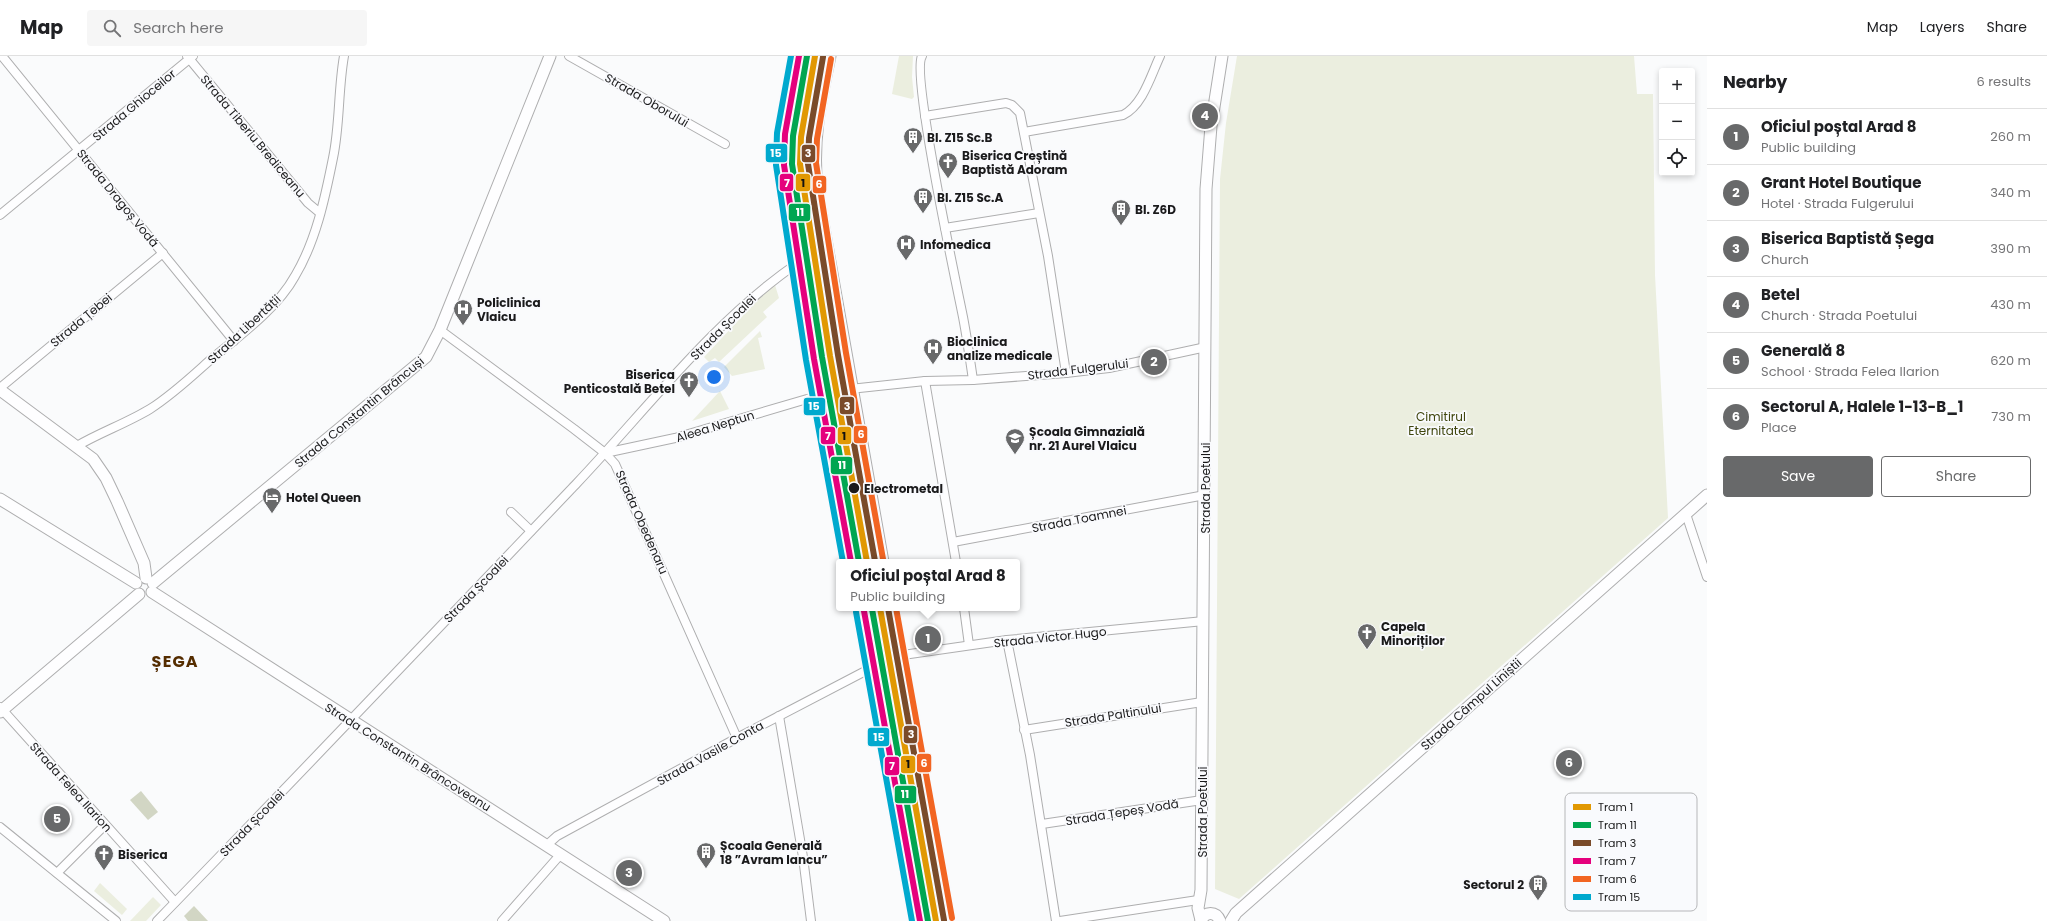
<!DOCTYPE html>
<html lang="en">
<head>
<meta charset="utf-8">
<style>
  body { margin:0; font-family:Poppins,sans-serif; background:#f6f6f6; color:#202124 }
  .controls { position:absolute; right:12px; top:12px; display:grid; overflow:hidden; border-radius:4px; box-shadow:0 2px 6px #0003 }
  .controls button { width:36px; height:36px; display:grid; place-items:center; padding:0; border:0; border-bottom:1px solid #e0e0e0; background:#fff; color:#202124; font:20px sans-serif }
  .you { position:absolute; left:714px; top:321px; width:14px; height:14px; margin:-10px; border:3px solid #fff; border-radius:50%; background:#1a73e8; box-shadow:0 0 0 6px #1a73e833 }
  .badge { display:grid; place-items:center; width:26px; height:26px; border-radius:50%; background:#68696a; color:#fff; font-size:13px; font-weight:700 }
  .pin { position:absolute; translate:-50% -50%; border:2px solid #fff; box-shadow:0 1px 4px #0006 }
  .popup { position:absolute; left:836px; top:503px; width:184px; height:52px; box-sizing:border-box; display:grid; place-content:center; border-radius:4px; background:#fff; filter:drop-shadow(0 1px 3px #0005); font-size:13px; white-space:nowrap; color:#757577 }
  .popup b { font-size:15px; color:#202124 }
  .popup::after { content:''; position:absolute; left:50%; top:100%; margin-left:-8px; border:8px solid transparent; border-top-color:#fff }
  .list { margin:0; padding:0; list-style:none }
  h2 { display:flex; justify-content:space-between; align-items:center; height:52px; margin:0; padding:0 16px; font-size:17px }
  h2 small { font-size:13px; font-weight:400; color:#757577 }
  .list li { display:grid; grid-template-columns:26px 1fr auto; gap:12px; align-items:center; box-sizing:border-box; height:56px; padding:0 16px; border-top:1px solid #e0e0e0 }
  .list b { display:block; font-size:15px; white-space:nowrap }
  .list p { margin:0; font-size:13px; white-space:nowrap; color:#757577 }
  .list em { font-size:13px; font-style:normal; color:#757577 }
  .actions { display:flex; gap:8px; padding:12px 16px }
  .actions a { flex:1; padding:9px 0; border:1px solid #68696a; border-radius:4px; text-align:center; font-size:14px; color:#68696a }
  .actions .main { background:#68696a; color:#fff }
  .icon { flex:none; width:22px; height:22px; fill:none; stroke:currentColor; stroke-width:2; stroke-linecap:round; stroke-linejoin:round }
  .map { position:relative; flex:none; width:1707px; height:865px; overflow:hidden }
  header { display:flex; align-items:center; gap:24px; box-sizing:border-box; height:56px; padding:0 20px; background:#fff; border-bottom:1px solid #e0e0e0 }
  header strong { font-size:19px }
  nav { display:flex; gap:22px; margin-inline-start:auto; font-size:14px }
  .search { width:280px; height:36px; background:#f6f6f6; display:flex; align-items:center; gap:10px; box-sizing:border-box; padding:0 14px; border-radius:4px; color:#757577; font-size:15px }
  main { display:flex }
  aside { flex:1; background:#fff }
  .map>svg:first-child { display:block }
  .green { fill:#ebeedf }
  .forest { fill:#d2d6c4 }
  .lines { fill:none; stroke-linecap:round; stroke-linejoin:round }
  .street-casing { stroke:#aeaeaf; stroke-width:10 }
  .secondary-casing { stroke:#aeaeaf; stroke-width:13 }
  .primary-casing { stroke:#aeaeaf; stroke-width:15 }
  .street { stroke:#fefeff; stroke-width:8 }
  .secondary { stroke:#fefeff; stroke-width:11 }
  .primary { stroke:#fefeff; stroke-width:13 }
  .tram { stroke:#d0d0d1; stroke-width:1 }
  .tram-1-casing { stroke:#f9fafd; stroke-width:9 }
  .tram-2-casing { stroke:#f9fafd; stroke-width:9 }
  .tram-3-casing { stroke:#f9fafd; stroke-width:9 }
  .tram-4-casing { stroke:#f9fafd; stroke-width:9 }
  .tram-5-casing { stroke:#f9fafd; stroke-width:9 }
  .tram-6-casing { stroke:#f9fafd; stroke-width:9 }
  .tram-1 { stroke:#e19803; stroke-width:6 }
  .tram-2 { stroke:#00a651; stroke-width:6 }
  .tram-3 { stroke:#7a4b2a; stroke-width:6 }
  .tram-4 { stroke:#e5007d; stroke-width:6 }
  .tram-5 { stroke:#f26522; stroke-width:6 }
  .tram-6 { stroke:#00a9ce; stroke-width:6 }
  .stop-dot { fill:#1a1a1b; stroke:#f9fafd; stroke-width:1.5 }
  .labels { text-anchor:middle; dominant-baseline:central; stroke-width:3.5; stroke-linejoin:round; paint-order:stroke }
  .street-label { font-size:12px; fill:#1a1a1b; stroke:#f9fafd }
  .poi-label { font-size:12px; font-weight:bold; fill:#1a1a1b; stroke:#f9fafd; text-anchor:start }
  .park-label { font-size:12px; fill:#3f460d; stroke:#f9fafd }
  .stop-label { font-size:12px; font-weight:bold; fill:#1a1a1b; stroke:#f9fafd; text-anchor:start }
  .district-label { font-size:16px; font-weight:bold; letter-spacing:1px; fill:#552d00; stroke:#f9fafd }
  .key { fill:#f9fafd; stroke:#b6b7b9; stroke-width:1 }
  .key-label { font-size:11px; fill:#1a1a1b }
  .line-badge { stroke:#f9fafd; stroke-width:1.5 }
  .badge-label { font-size:11px; text-anchor:middle; font-weight:bold; fill:#fff }
  .pale-badge-label { font-size:11px; text-anchor:middle; font-weight:bold; fill:#111 }
</style>
</head>
<body>
<header>
<strong>Map</strong>
<div class="search"><svg class="icon" aria-label="search" viewBox="0 0 24 24"><circle cx="10" cy="10" r="6"/><path d="M15 15l6 6"/></svg>Search here</div>
<nav><a>Map</a><a>Layers</a><a>Share</a></nav>
</header>
<main>
<div class="map">
<svg width="1707" height="865" viewBox="0 0 1707 865">
  <rect width="100%" height="100%" fill="#fafbfc"/>
  <g class="green">
    <path d="M814,0H825L808,92V117L824,215L818,217L833,297L826,298C822,277 819,256 814,236C805,197 792,157 794,116C795,78 807,38 814,0Z"/>
    <polygon points="899,0 913,0 912,21 914,41 912,43 892,38"/>
    <polygon points="1237,0 1634,0 1637,38 1653,38 1655,219 1668,462 1239,843 1215,833 1220,123 1226,67"/>
    <polygon points="775,229 779,242 763,256 767,261 719,306 715,302 709,306 704,301 769,232"/>
    <polygon points="760,275 762,281 758,282 765,313 732,320 724,311"/>
    <polygon points="720,335 729,353 692,365"/>
    <polygon points="851,372 875,506 862,506 852,453 857,452 842,374"/>
    <polygon points="871,552 883,552 890,589 878,591"/>
    <polygon points="890,596 942,865 925,865 879,598"/>
    <polygon points="100,827 127,853 122,859 94,835"/>
    <polygon points="153,841 161,849 146,865 130,865"/>
  </g>
  <g class="forest">
    <polygon points="141,735 158,756 148,764 130,744"/>
    <polygon points="194,850 208,865 188,865 184,860"/>
  </g>
  <g class="lines">
    <g class="street-casing">
      <g id="street">
        <polyline points="2,0 234,285"/>
        <polyline points="187,0 308,147 320,157"/>
        <polyline points="569,0 725,88"/>
        <path d="M922,0C911,17 956,226 963,261C967,282 970,303 973,324"/>
        <polyline points="925,60 1006,47 1012,49 1020,57 1048,200 1066,317"/>
        <path d="M1024,76L1123,59C1143,49 1151,19 1160,0"/>
        <polyline points="0,159 193,0"/>
        <polyline points="945,172 1039,157"/>
        <polyline points="440,274 574,373 605,397 615,408 737,682"/>
        <polyline points="925,325 956,506"/>
        <polyline points="0,332 163,197"/>
        <path d="M77,390C101,376 127,367 150,353C172,339 190,322 209,305C238,281 277,253 295,220C316,185 325,142 333,102C340,69 338,34 344,0"/>
        <polyline points="605,397 675,382 807,343 850,333 925,325 973,324 1066,317 1109,312 1206,291"/>
        <polyline points="511,456 531,475"/>
        <polyline points="1686,458 1707,521"/>
        <polyline points="953,486 1205,439"/>
        <polyline points="964,552 969,589"/>
        <polyline points="1007,584 1030,699 1056,865"/>
        <polyline points="896,600 1007,584 1204,565"/>
        <polyline points="0,651 175,846"/>
        <polyline points="779,660 803,801 811,865"/>
        <polyline points="1024,674 1202,646"/>
        <polyline points="1042,768 1202,744"/>
        <polyline points="0,771 116,865"/>
        <polyline points="547,789 557,780 737,682 875,610"/>
        <polyline points="57,817 105,769"/>
        <path d="M157,865C298,720 437,574 577,427C648,352 713,265 799,206"/>
        <polyline points="502,865 560,799"/>
        <polyline points="1060,865 1198,844"/>
      </g>
    </g>
    <g class="secondary-casing">
      <g id="secondary">
        <polyline points="0,334 93,403 106,422 117,445 144,507 146,522"/>
        <polyline points="0,443 136,527"/>
        <polyline points="153,527 426,301 440,274 550,0"/>
        <polyline points="152,536 664,865"/>
        <polyline points="0,656 139,538"/>
        <polyline points="1201,864 1198,852 1201,834 1206,133 1211,70 1222,0"/>
        <path d="M1201,865C1205,855 1216,855 1220,865"/>
        <polyline points="1231,865 1236,857 1707,439"/>
      </g>
    </g>
    <g class="primary-casing">
      <g id="primary">
        <path d="M808,0C799,49 785,97 790,148L829,373L855,506"/>
        <path d="M829,0C819,47 811,85 816,133L882,506"/>
        <polyline points="864,552 915,816 919,865"/>
        <polyline points="889,552 944,865"/>
      </g>
    </g>
    <use href="#street" class="street"/>
    <use href="#secondary" class="secondary"/>
    <use href="#primary" class="primary"/>
    <polyline class="tram" points="930,834 933,865"/>
    <g class="tram-1-casing">
      <g id="tram-1">
        <polyline points="815,0 801,81 800,108 830,300 867,506"/>
        <polyline points="880,552 936,865"/>
      </g>
    </g>
    <g class="tram-2-casing">
      <g id="tram-2">
        <polyline points="807,0 793,80 792,108 822,301 859,506"/>
        <polyline points="872,553 928,865"/>
      </g>
    </g>
    <g class="tram-3-casing">
      <g id="tram-3">
        <polyline points="823,1 809,82 808,108 838,299 875,505"/>
        <polyline points="888,552 944,864"/>
      </g>
    </g>
    <g class="tram-4-casing">
      <g id="tram-4">
        <polyline points="799,0 785,78 784,109 814,303 851,506"/>
        <polyline points="864,555 920,865"/>
      </g>
    </g>
    <g class="tram-5-casing">
      <g id="tram-5">
        <polyline points="831,3 817,83 816,107 846,297 883,503"/>
        <polyline points="896,552 952,862"/>
      </g>
    </g>
    <g class="tram-6-casing">
      <g id="tram-6">
        <polyline points="791,0 777,77 776,109 806,304 843,506"/>
        <polyline points="856,556 912,865"/>
      </g>
    </g>
    <use href="#tram-1" class="tram-1"/>
    <use href="#tram-2" class="tram-2"/>
    <use href="#tram-3" class="tram-3"/>
    <use href="#tram-4" class="tram-4"/>
    <use href="#tram-5" class="tram-5"/>
    <use href="#tram-6" class="tram-6"/>
  </g>
  <defs>
    <g id="building-pin" transform="scale(1)"><path d="M0 17L-7.5 6A9.5 9.5 0 1 1 7.5 6Z" fill="#68696a" stroke="#f9fafd"/><path d="M-4-6H4V6H1V3H-1V6H-4ZM-2.5-4.3h1.7v1.8h-1.7ZM.8-4.3h1.7v1.8H.8ZM-2.5-1h1.7V.8h-1.7ZM.8-1h1.7V.8H.8Z" fill="#fff"/></g>
    <g id="church-pin" transform="scale(1)"><path d="M0 17L-7.5 6A9.5 9.5 0 1 1 7.5 6Z" fill="#68696a" stroke="#f9fafd"/><path d="M-1.2-6h2.4v3.5h3.3v2.4h-3.3V6h-2.4V-.1h-3.3v-2.4h3.3Z" fill="#fff"/></g>
    <g id="hospital-pin" transform="scale(1)"><path d="M0 17L-7.5 6A9.5 9.5 0 1 1 7.5 6Z" fill="#68696a" stroke="#f9fafd"/><path d="M-5-5h3v3.5h4V-5h3V5h-3V1.5h-4V5h-3Z" fill="#fff"/></g>
    <g id="school-pin" transform="scale(1)"><path d="M0 17L-7.5 6A9.5 9.5 0 1 1 7.5 6Z" fill="#68696a" stroke="#f9fafd"/><path d="M0-5L7-2L0 1L-7-2ZM-4 1L0 2.5L4 1V4Q0 6-4 4Z" fill="#fff"/></g>
    <g id="hotel-pin" transform="scale(1)"><path d="M0 17L-7.5 6A9.5 9.5 0 1 1 7.5 6Z" fill="#68696a" stroke="#f9fafd"/><path d="M-6-4.5h1.5V1H6V5H4.5V3h-9V5H-6ZM-4 0a1.8 1.8 0 1 1 3.6 0ZM.5 0V-2.5h3Q6-2.5 6 0Z" fill="#fff"/></g>
  </defs>
  <g fill-rule="evenodd">
    <use href="#building-pin" x="913" y="81"/>
    <use href="#church-pin" x="948" y="106"/>
    <use href="#building-pin" x="923" y="141"/>
    <use href="#building-pin" x="1121" y="153"/>
    <use href="#hospital-pin" x="906" y="188"/>
    <use href="#hospital-pin" x="463" y="253"/>
    <use href="#hospital-pin" x="933" y="292"/>
    <use href="#church-pin" x="689" y="325"/>
    <use href="#school-pin" x="1015" y="382"/>
    <use href="#hotel-pin" x="272" y="441"/>
    <use href="#church-pin" x="1367" y="577"/>
    <use href="#building-pin" x="706" y="796"/>
    <use href="#church-pin" x="104" y="798"/>
    <use href="#building-pin" x="1538" y="828"/>
  </g>
  <circle class="stop-dot" cx="854" cy="432" r="6"/>
  <g class="labels">
    <g class="street-label">
      <text transform="translate(647 44) rotate(30)">Strada Oborului</text>
      <text transform="translate(134 49) rotate(-40)">Strada Ghioceilor</text>
      <text transform="translate(253 80) rotate(50)">Strada Tiberiu Brediceanu</text>
      <text transform="translate(118 142) rotate(51)">Strada Dragoș Vodă</text>
      <text transform="translate(81 264) rotate(-40)">Strada Țebei</text>
      <text transform="translate(723 271) rotate(-45)">Strada Școalei</text>
      <text transform="translate(244 273) rotate(-43)">Strada Libertății</text>
      <text transform="translate(1078 313) rotate(-7)">Strada Fulgerului</text>
      <text transform="translate(359 356) rotate(-40)">Strada Constantin Brâncuși</text>
      <text transform="translate(715 370) rotate(-17)">Aleea Neptun</text>
      <text transform="translate(1205 432) rotate(-90)">Strada Poetului</text>
      <text transform="translate(1079 463) rotate(-11)">Strada Toamnei</text>
      <text transform="translate(642 466) rotate(66)">Strada Obedenaru</text>
      <text transform="translate(476 533) rotate(-46)">Strada Școalei</text>
      <text transform="translate(1050 581) rotate(-6)">Strada Victor Hugo</text>
      <text transform="translate(1471 648) rotate(-42)">Strada Câmpul Liniștii</text>
      <text transform="translate(1113 659) rotate(-9)">Strada Paltinului</text>
      <text transform="translate(710 697) rotate(-29)">Strada Vasile Conta</text>
      <text transform="translate(408 701) rotate(32)">Strada Constantin Brâncoveanu</text>
      <text transform="translate(71 731) rotate(48)">Strada Felea Ilarion</text>
      <text transform="translate(1122 756) rotate(-9)">Strada Țepeș Vodă</text>
      <text transform="translate(1202 756) rotate(-90)">Strada Poetului</text>
      <text transform="translate(252 767) rotate(-46)">Strada Școalei</text>
    </g>
    <g class="poi-label">
      <text x="927" y="81">Bl. Z15 Sc.B</text>
      <text x="962" y="99">Biserica Creștină<tspan x="962" dy="14">Baptistă Adoram</tspan></text>
      <text x="937" y="141">Bl. Z15 Sc.A</text>
      <text x="1135" y="153">Bl. Z6D</text>
      <text x="920" y="188">Infomedica</text>
      <text x="477" y="246">Policlinica<tspan x="477" dy="14">Vlaicu</tspan></text>
      <text x="947" y="285">Bioclinica<tspan x="947" dy="14">analize medicale</tspan></text>
      <text x="675" y="318" text-anchor="end">Biserica<tspan x="675" dy="14">Penticostală Betel</tspan></text>
      <text x="1029" y="375">Școala Gimnazială<tspan x="1029" dy="14">nr. 21 Aurel Vlaicu</tspan></text>
      <text x="286" y="441">Hotel Queen</text>
      <text x="1381" y="570">Capela<tspan x="1381" dy="14">Minoriților</tspan></text>
      <text x="720" y="789">Școala Generală<tspan x="720" dy="14">18 ”Avram Iancu”</tspan></text>
      <text x="118" y="798">Biserica</text>
      <text x="1524" y="828" text-anchor="end">Sectorul 2</text>
    </g>
    <g class="park-label">
      <text x="1441" y="360">Cimitirul<tspan x="1441" dy="14">Eternitatea</tspan></text>
    </g>
    <g class="stop-label">
      <text x="864" y="432">Electrometal</text>
    </g>
    <g class="district-label">
      <text x="175" y="605">ȘEGA</text>
    </g>
  </g>
  <rect x="1565" y="737" width="132" height="118" rx="6" class="key"/>
  <rect x="1573" y="748" width="18" height="6" fill="#e19803"/>
  <rect x="1573" y="766" width="18" height="6" fill="#00a651"/>
  <rect x="1573" y="784" width="18" height="6" fill="#7a4b2a"/>
  <rect x="1573" y="802" width="18" height="6" fill="#e5007d"/>
  <rect x="1573" y="820" width="18" height="6" fill="#f26522"/>
  <rect x="1573" y="838" width="18" height="6" fill="#00a9ce"/>
  <g class="key-label">
    <text x="1598" y="755">Tram 1</text>
    <text x="1598" y="773">Tram 11</text>
    <text x="1598" y="791">Tram 3</text>
    <text x="1598" y="809">Tram 7</text>
    <text x="1598" y="827">Tram 6</text>
    <text x="1598" y="845">Tram 15</text>
  </g>
  <g class="line-badge">
    <rect x="765" y="87" width="23" height="20" rx="4" fill="#00a9ce"/>
    <rect x="801" y="88" width="15" height="19" rx="4" fill="#7a4b2a"/>
    <rect x="779" y="117" width="15" height="19" rx="4" fill="#e5007d"/>
    <rect x="795" y="117" width="16" height="19" rx="4" fill="#e19803"/>
    <rect x="812" y="119" width="15" height="19" rx="4" fill="#f26522"/>
    <rect x="788" y="147" width="23" height="19" rx="4" fill="#00a651"/>
    <rect x="839" y="340" width="16" height="19" rx="4" fill="#7a4b2a"/>
    <rect x="803" y="341" width="23" height="19" rx="4" fill="#00a9ce"/>
    <rect x="853" y="369" width="15" height="19" rx="4" fill="#f26522"/>
    <rect x="837" y="370" width="15" height="19" rx="4" fill="#e19803"/>
    <rect x="820" y="370" width="16" height="19" rx="4" fill="#e5007d"/>
    <rect x="830" y="400" width="23" height="19" rx="4" fill="#00a651"/>
    <rect x="903" y="669" width="15" height="19" rx="4" fill="#7a4b2a"/>
    <rect x="867" y="671" width="23" height="20" rx="4" fill="#00a9ce"/>
    <rect x="916" y="697" width="16" height="20" rx="4" fill="#f26522"/>
    <rect x="900" y="699" width="16" height="19" rx="4" fill="#e19803"/>
    <rect x="884" y="700" width="16" height="20" rx="4" fill="#e5007d"/>
    <rect x="894" y="729" width="23" height="19" rx="4" fill="#00a651"/>
  </g>
  <g class="badge-label">
    <text x="776" y="101">15</text>
    <text x="808" y="101">3</text>
    <text x="787" y="131">7</text>
    <text x="819" y="132">6</text>
    <text x="800" y="160">11</text>
    <text x="847" y="354">3</text>
    <text x="814" y="354">15</text>
    <text x="861" y="382">6</text>
    <text x="828" y="384">7</text>
    <text x="842" y="413">11</text>
    <text x="911" y="682">3</text>
    <text x="879" y="685">15</text>
    <text x="924" y="711">6</text>
    <text x="892" y="714">7</text>
    <text x="905" y="742">11</text>
  </g>
  <g class="pale-badge-label">
    <text x="803" y="131">1</text>
    <text x="844" y="384">1</text>
    <text x="908" y="712">1</text>
  </g>
</svg>
<div class="controls">
<button>+</button>
<button>−</button>
<button><svg class="icon" aria-label="locate" viewBox="0 0 24 24"><circle cx="12" cy="12" r="6"/><path d="M12 2v4M12 18v4M2 12h4M18 12h4"/></svg></button>
</div>
<div class="you"></div>
<div class="pin badge" style="left:928px;top:583px">1</div>
<div class="popup"><b>Oficiul poștal Arad 8</b>Public building</div>
<div class="pin badge" style="left:1154px;top:306px">2</div>
<div class="pin badge" style="left:629px;top:817px">3</div>
<div class="pin badge" style="left:1205px;top:60px">4</div>
<div class="pin badge" style="left:57px;top:763px">5</div>
<div class="pin badge" style="left:1569px;top:707px">6</div>
</div>
<aside>
<h2>Nearby<small>6 results</small></h2>
<ul class="list">
<li><span class="badge">1</span><div><b>Oficiul poștal Arad 8</b><p>Public building</p></div><em>260 m</em></li>
<li><span class="badge">2</span><div><b>Grant Hotel Boutique</b><p>Hotel · Strada Fulgerului</p></div><em>340 m</em></li>
<li><span class="badge">3</span><div><b>Biserica Baptistă Șega</b><p>Church</p></div><em>390 m</em></li>
<li><span class="badge">4</span><div><b>Betel</b><p>Church · Strada Poetului</p></div><em>430 m</em></li>
<li><span class="badge">5</span><div><b>Generală 8</b><p>School · Strada Felea Ilarion</p></div><em>620 m</em></li>
<li><span class="badge">6</span><div><b>Sectorul A, Halele 1-13-B_1</b><p>Place</p></div><em>730 m</em></li>
</ul>
<div class="actions"><a class="main">Save</a><a>Share</a></div>
</aside>
</main>
</body>
</html>
